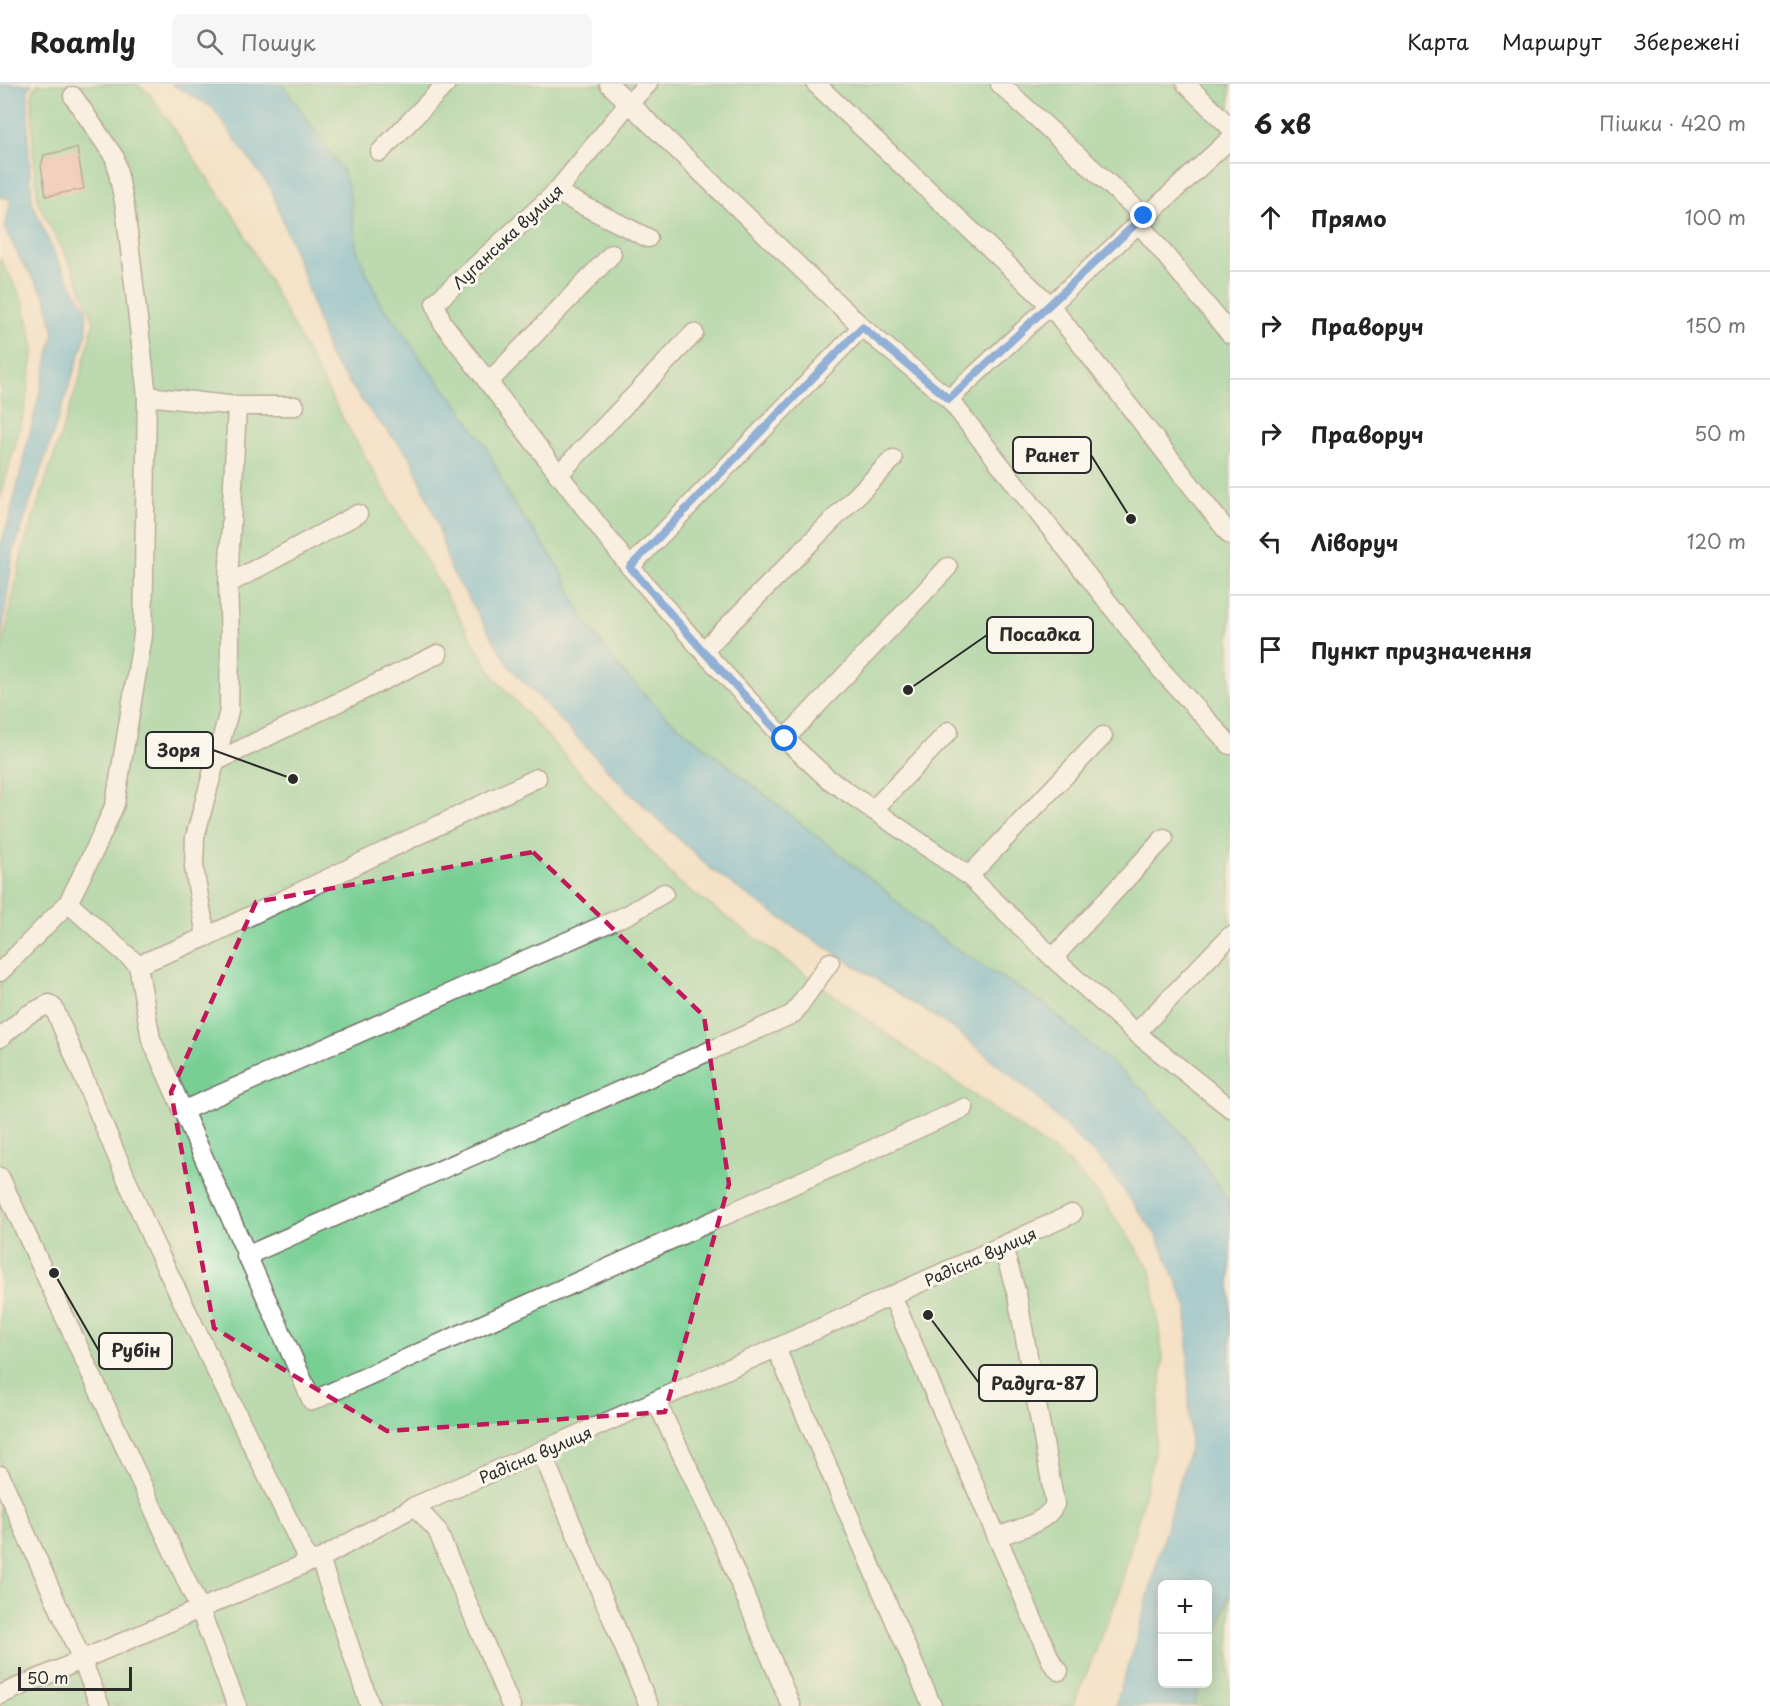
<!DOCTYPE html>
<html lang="uk">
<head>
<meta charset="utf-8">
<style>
	:root { --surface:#fff; --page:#f6f6f6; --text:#222; --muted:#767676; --line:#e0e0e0 }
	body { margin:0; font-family:"Playpen Sans",sans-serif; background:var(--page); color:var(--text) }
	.controls { position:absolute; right:18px; bottom:18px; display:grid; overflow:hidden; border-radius:9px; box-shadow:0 3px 15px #0003 }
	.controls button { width:54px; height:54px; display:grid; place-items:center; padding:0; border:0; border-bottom:2px solid var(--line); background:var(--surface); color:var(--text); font:30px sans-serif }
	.scale { position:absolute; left:18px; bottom:15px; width:114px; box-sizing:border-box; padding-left:6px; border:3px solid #2b2b2b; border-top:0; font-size:16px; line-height:21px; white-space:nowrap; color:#2b2b2b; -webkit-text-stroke:4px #fbf7ec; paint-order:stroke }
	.stop { position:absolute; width:18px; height:18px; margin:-14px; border:4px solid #1a73e8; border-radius:50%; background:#fff }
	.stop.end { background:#1a73e8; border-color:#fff; box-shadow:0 2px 6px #0008 }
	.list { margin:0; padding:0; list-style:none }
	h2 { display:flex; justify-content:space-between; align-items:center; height:78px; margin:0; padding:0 24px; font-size:26px }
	h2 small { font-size:20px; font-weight:400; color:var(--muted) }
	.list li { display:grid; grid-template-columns:39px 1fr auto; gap:18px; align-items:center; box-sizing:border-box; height:108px; padding:0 24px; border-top:2px solid var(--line) }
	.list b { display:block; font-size:22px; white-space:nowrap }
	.list em { font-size:20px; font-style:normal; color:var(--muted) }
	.icon { flex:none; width:33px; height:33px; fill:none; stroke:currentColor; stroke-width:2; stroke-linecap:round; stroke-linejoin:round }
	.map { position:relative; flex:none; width:1230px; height:1622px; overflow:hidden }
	header { display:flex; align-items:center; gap:36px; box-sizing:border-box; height:84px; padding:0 30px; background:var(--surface); border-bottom:2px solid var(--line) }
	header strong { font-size:28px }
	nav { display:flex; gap:33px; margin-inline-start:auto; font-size:21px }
	.search { width:420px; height:54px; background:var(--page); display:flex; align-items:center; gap:15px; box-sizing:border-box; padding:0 21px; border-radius:9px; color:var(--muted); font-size:22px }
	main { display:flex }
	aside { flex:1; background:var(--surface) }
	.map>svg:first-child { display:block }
</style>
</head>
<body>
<header>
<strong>Roamly</strong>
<div class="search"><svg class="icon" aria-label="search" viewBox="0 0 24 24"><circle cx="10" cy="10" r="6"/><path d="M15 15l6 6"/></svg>Пошук</div>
<nav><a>Карта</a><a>Маршрут</a><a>Збережені</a></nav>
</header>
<main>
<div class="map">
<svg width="1230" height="1622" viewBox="0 0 1230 1622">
	<rect width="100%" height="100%" fill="#fbf7ec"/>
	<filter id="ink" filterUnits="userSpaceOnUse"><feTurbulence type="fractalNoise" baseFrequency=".0167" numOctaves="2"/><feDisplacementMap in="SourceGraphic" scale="12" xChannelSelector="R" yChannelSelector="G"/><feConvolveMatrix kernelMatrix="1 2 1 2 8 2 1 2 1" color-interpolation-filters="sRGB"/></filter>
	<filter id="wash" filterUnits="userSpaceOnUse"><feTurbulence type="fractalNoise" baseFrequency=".008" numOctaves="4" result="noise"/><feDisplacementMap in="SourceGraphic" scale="24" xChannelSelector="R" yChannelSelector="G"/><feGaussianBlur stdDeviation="1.35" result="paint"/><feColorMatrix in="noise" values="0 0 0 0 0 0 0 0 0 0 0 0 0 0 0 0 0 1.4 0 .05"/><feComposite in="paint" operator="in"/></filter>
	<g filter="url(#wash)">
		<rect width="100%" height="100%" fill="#f4e1c6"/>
		<g fill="#78cf94" stroke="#527d60" stroke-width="1.5">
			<path d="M37 0H137L149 9 237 137 343 335 494 593 677 797 898 958 1062 1073 1100 1112 1151 1186 1163 1277 1154 1370 1120 1507 1073 1622H0V574L23 465 80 293 94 238 76 191 38 119 33 65 32 10Z"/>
			<path d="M282 0H1230V1121L1192 1062 1146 1009 1095 965 1042 918 985 884 920 840 883 805 662 629 619 584 582 533 560 485 510 414 486 363 421 276 398 241 381 221 357 167 342 86Z"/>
			<path d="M0 174 23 217 34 264 24 329 0 415Z"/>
			<path d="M1230 1508V1622H1193L1201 1600H1208V1579Z"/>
		</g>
		<g fill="#55b2d3" stroke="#406e7f" stroke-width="1.5">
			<path d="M0 0H32L28 6V54L32 119 58 178 86 224 87 249 13 469 0 564V462L9 436 54 250 46 213 21 176 5 145 11 115 0 113Z"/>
			<path d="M172 0H282L342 86 349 105 357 167 381 221 398 241 421 276 458 321 486 363 510 414 560 485 582 533 619 584 662 629 883 805 920 840 985 884 1042 918 1095 965 1146 1009 1192 1062 1230 1120V1508L1208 1579V1500H1162V1600H1201L1193 1622H1115L1136 1557 1168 1437 1190 1363 1187 1222 1157 1152 1108 1084 1030 1007 954 945 782 835 712 786 629 708 510 583 450 484 436 435 410 372 373 331 329 272 304 193 271 105 212 23Z"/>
		</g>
		<g id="blocks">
			<path fill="#ec9594" d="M77 64 84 105 46 112 41 82 44 71Z"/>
		</g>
	</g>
	<g filter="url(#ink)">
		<use href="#blocks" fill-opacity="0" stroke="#716b61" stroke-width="1.5"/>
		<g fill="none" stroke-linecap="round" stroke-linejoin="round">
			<defs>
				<g id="minor">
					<path d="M609 0 862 243 949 315 1162 587 1230 661"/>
					<path d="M648 0 628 20 556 108 435 219 442 238 630 483 703 567 785 655 827 694 969 792 1053 874 1136 949 1230 1024"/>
					<path d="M816 0 1050 221 1230 451"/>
					<path d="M1000 0 1144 132"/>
					<path d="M1186 0 1230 43"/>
					<path d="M380 68 446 0"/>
					<path d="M556 108 648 154"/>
					<path d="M1138 138 1230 250"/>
					<path d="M488 299 612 170"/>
					<path d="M147 312 237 322H295"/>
					<path d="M949 315 1230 55"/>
					<path d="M558 391 694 249"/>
					<path d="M630 483 862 243"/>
					<path d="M228 500 358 430"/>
					<path d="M703 567 893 375"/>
					<path d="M785 655 948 483"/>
					<path d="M217 677 438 570"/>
					<path d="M873 726 949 647"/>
					<path d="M969 792 1103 652"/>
					<path d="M68 819 138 881 151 955 312 1317 964 1024"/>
					<path d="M206 853 194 784 195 753 229 627 230 557 228 500 237 322"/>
					<path d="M1053 874 1164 754"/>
					<path d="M138 881 206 853 537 694"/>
					<path d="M0 888 68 819 97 761 115 720 143 551 147 312 125 123 115 74 73 12"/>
					<path d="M1136 949 1230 852"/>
					<path d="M0 954 27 931 49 920 54 924 152 1155 309 1478"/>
					<path d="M182 1027 629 830 664 809"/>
					<path d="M0 1093 200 1526 237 1622"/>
					<path d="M246 1172 793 930 830 878"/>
					<path d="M892 1212 1052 1579 1059 1587"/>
					<path d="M776 1264 932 1622"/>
					<path d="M656 1317 713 1435 791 1622"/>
					<path d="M541 1367 649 1622"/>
					<path d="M0 1391 82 1576 100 1622"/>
					<path d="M415 1422 437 1446 511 1622"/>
					<path d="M997 1453C1016 1445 1046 1440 1055 1420L1017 1211 1003 1163"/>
					<path d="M320 1475 370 1622"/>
					<path d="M0 1611 309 1478 320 1475 415 1422 776 1264 1072 1130"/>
				</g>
			</defs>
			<use href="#minor" stroke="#716b61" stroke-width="21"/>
			<use href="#minor" stroke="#fff" stroke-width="18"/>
		</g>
	</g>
	<g fill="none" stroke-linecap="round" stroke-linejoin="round" filter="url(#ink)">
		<path stroke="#1a73e8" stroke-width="8" d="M785 655 703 567 630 483 862 243 949 315 1144 132"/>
	</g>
	<path d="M0 0H1230V1622H0ZM533 768 704 932 729 1100 665 1328 387 1347 214 1244 171 1008 256 818Z" fill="#f4e1c6" fill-opacity=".55" fill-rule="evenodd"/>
	<path fill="none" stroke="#c2185b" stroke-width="4.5" stroke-dasharray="12 8" stroke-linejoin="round" d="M533 768 704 932 729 1100 665 1328 387 1347 214 1244 171 1008 256 818Z"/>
	<g text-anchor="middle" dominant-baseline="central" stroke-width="6" stroke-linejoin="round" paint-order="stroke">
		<g font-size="16" fill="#2b2b2b" stroke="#fbf7ec">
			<text transform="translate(507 152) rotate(-43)">Луганська вулиця</text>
			<text transform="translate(980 1172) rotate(-24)">Радісна вулиця</text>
			<text transform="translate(535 1370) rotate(-23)">Радісна вулиця</text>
		</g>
	</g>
	<path fill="none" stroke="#2b2b2b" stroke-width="2" d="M1131 435L1091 371M908 606L987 551M293 695L213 666M54 1189L99 1267M928 1231L979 1299"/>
	<g fill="#2b2b2b" stroke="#fbf7ec" stroke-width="2">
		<circle cx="1131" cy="435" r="6"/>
		<circle cx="908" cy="606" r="6"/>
		<circle cx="293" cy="695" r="6"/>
		<circle cx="54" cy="1189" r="6"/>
		<circle cx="928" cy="1231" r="6"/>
	</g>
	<g fill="#fbf7ec" stroke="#2b2b2b" stroke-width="2">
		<rect x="1013" y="353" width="78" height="36" rx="6"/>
		<rect x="987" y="533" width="106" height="36" rx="6"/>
		<rect x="146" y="648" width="67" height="36" rx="6"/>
		<rect x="99" y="1249" width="73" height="36" rx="6"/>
		<rect x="979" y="1281" width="118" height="36" rx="6"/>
	</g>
	<g font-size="18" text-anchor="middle" font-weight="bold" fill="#2b2b2b">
		<text x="1052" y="378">Ранет</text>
		<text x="1040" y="557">Посадка</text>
		<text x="179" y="673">Зоря</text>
		<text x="136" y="1273">Рубін</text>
		<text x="1038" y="1306">Радуга-87</text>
	</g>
</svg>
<div class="controls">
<button>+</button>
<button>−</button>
</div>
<div class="scale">50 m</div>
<div class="stop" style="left:785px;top:655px"></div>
<div class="stop end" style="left:1144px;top:132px"></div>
</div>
<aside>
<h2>6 хв<small>Пішки · 420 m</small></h2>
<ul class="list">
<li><svg class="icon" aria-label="ahead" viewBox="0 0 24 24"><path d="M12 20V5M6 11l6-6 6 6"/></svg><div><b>Прямо</b></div><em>100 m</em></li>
<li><svg class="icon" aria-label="right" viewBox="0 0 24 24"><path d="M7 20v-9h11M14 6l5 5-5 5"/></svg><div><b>Праворуч</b></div><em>150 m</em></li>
<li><svg class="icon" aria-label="right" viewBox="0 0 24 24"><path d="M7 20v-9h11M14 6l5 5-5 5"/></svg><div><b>Праворуч</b></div><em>50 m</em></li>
<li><svg class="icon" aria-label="left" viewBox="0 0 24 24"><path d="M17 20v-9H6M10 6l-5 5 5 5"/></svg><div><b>Ліворуч</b></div><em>120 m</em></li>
<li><svg class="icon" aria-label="arrive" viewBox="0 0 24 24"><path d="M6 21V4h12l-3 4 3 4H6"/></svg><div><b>Пункт призначення</b></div></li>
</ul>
</aside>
</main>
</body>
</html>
